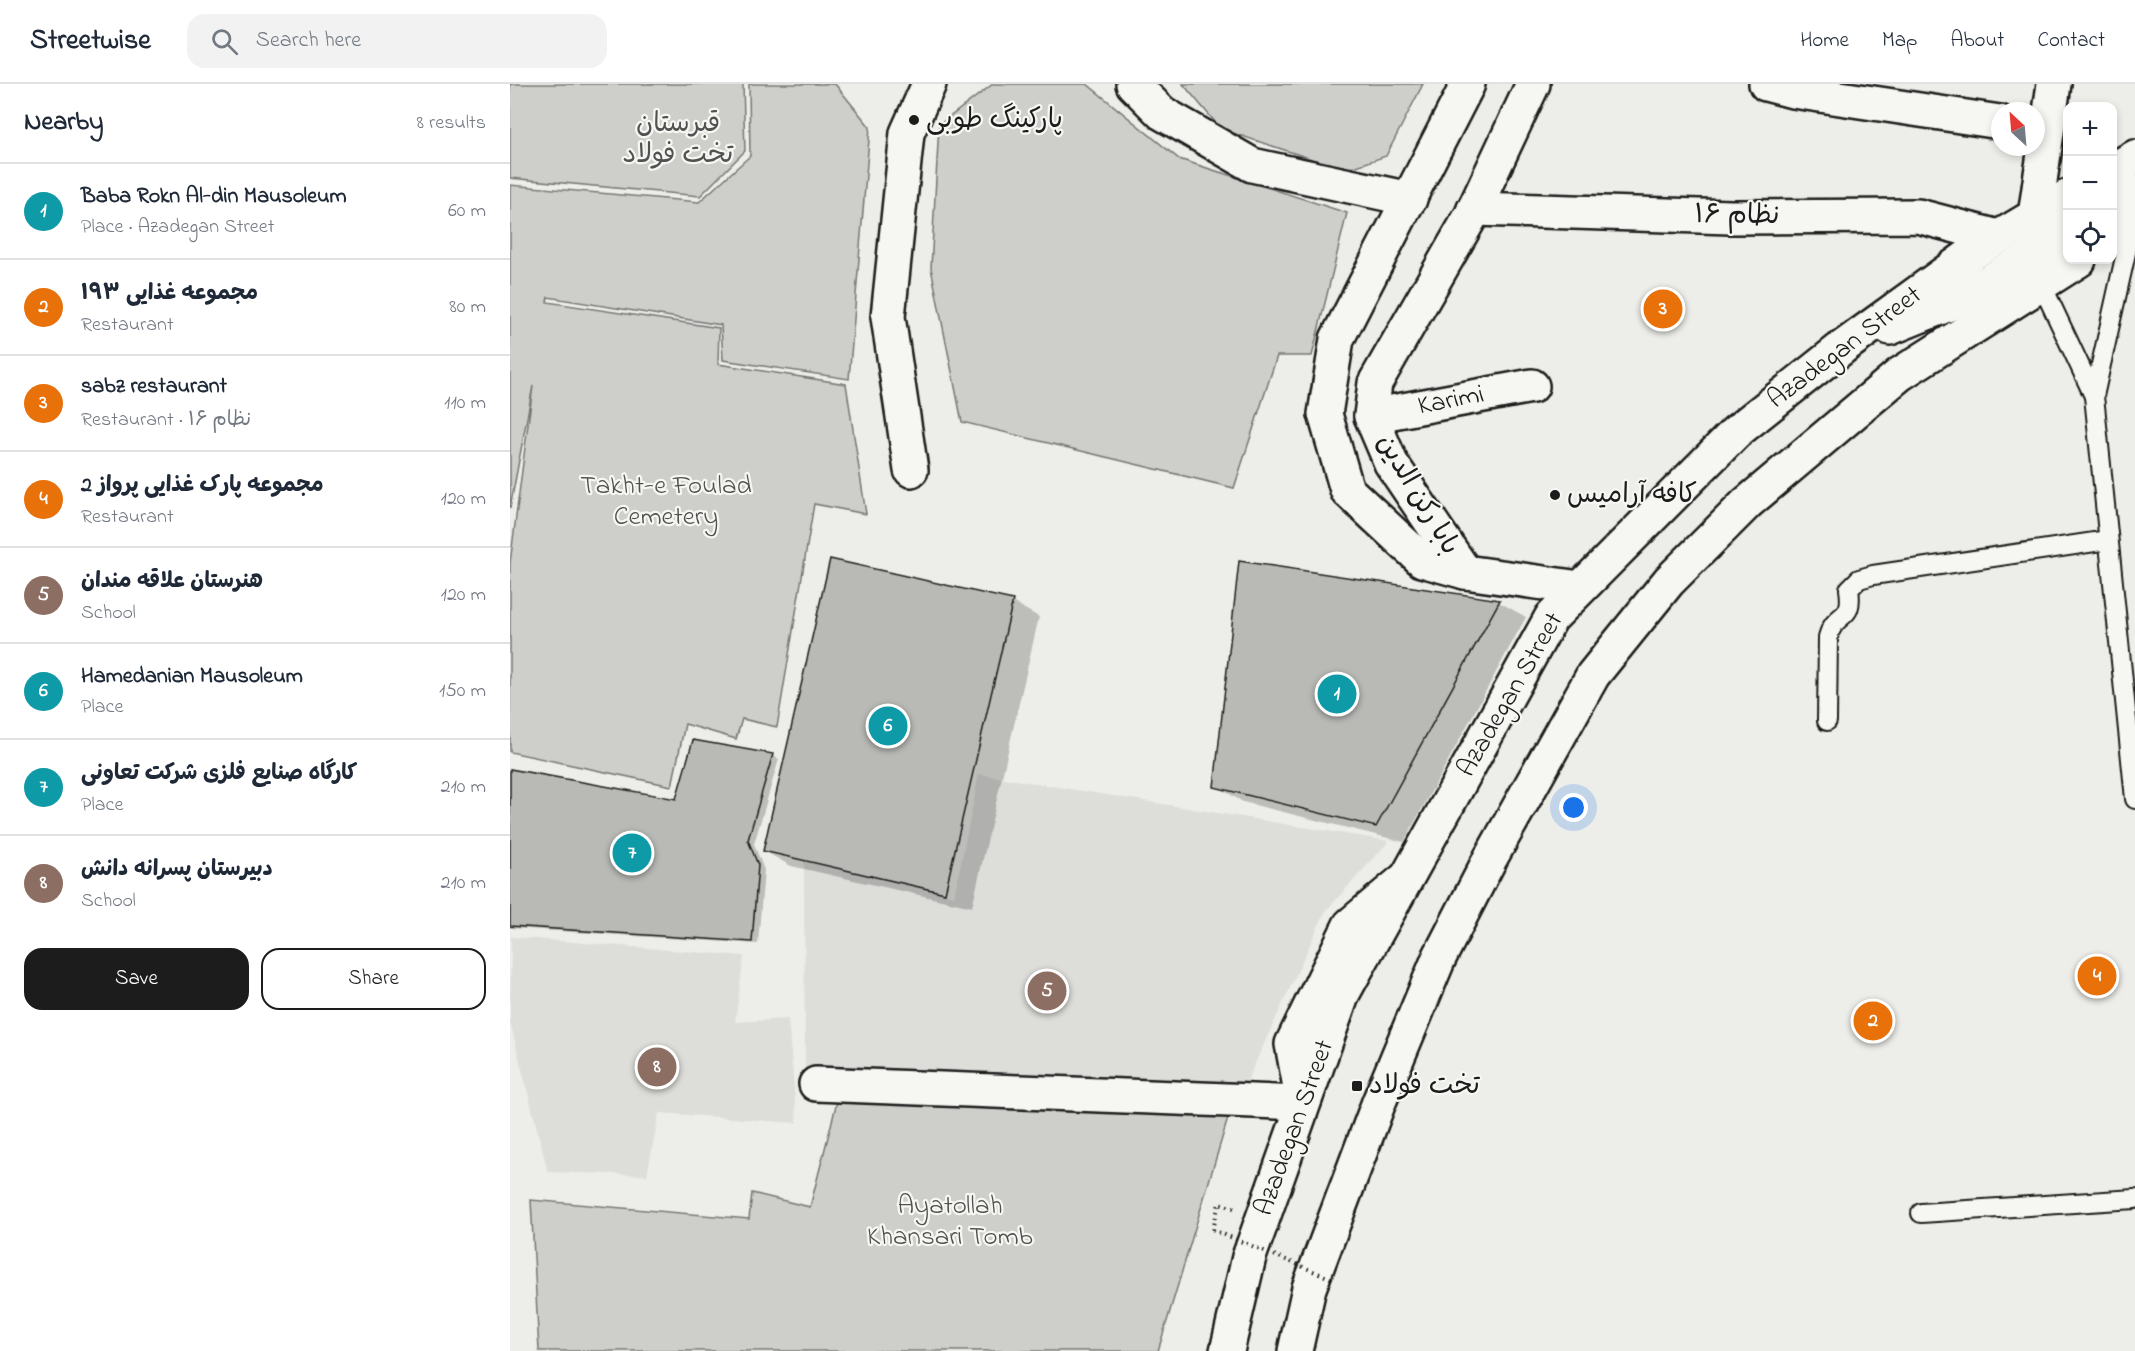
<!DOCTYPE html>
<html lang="en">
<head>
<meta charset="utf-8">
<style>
	:root { --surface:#fff; --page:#f2f2f3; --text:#1f2937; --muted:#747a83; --line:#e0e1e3; --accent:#1c1c1c }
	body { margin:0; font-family:"Indie Flower","Playpen Sans Arabic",sans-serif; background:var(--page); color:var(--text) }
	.controls { position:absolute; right:18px; top:18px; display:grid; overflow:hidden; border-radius:12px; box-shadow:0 3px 9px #0003 }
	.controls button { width:54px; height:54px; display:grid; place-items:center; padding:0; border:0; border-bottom:2px solid var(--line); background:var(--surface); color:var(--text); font:30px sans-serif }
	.compass { position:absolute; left:1481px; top:18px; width:54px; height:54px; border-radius:50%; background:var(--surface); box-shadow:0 3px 9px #0003; rotate:334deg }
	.you { position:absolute; left:1064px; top:724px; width:21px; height:21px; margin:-15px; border:4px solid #fff; border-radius:50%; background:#1a73e8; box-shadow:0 0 0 9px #1a73e833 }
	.badge { display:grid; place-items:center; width:39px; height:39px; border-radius:50%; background:var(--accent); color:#fff; font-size:20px; font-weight:700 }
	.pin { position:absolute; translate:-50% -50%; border:3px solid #fff; box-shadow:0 2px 6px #0006 }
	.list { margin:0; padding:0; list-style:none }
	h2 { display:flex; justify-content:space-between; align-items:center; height:78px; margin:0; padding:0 24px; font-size:26px }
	h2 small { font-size:20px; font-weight:400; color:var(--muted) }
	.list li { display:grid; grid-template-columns:39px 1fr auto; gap:18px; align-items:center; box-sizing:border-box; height:96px; padding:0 24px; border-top:2px solid var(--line) }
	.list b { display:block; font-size:22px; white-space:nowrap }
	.list p { margin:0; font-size:20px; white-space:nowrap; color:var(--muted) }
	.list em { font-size:20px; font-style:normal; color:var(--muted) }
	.actions { display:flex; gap:12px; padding:18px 24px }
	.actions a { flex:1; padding:14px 0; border:2px solid var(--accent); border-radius:18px; text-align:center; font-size:21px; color:var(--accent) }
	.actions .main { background:var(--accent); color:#fff }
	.icon { flex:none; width:33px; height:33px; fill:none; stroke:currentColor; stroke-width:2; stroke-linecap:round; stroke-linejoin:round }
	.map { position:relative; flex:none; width:1625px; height:1267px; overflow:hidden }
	header { display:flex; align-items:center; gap:36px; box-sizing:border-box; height:84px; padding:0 30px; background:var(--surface); border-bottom:2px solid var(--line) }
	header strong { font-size:28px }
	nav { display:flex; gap:33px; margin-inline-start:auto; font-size:21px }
	.search { width:420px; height:54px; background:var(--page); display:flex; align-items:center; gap:15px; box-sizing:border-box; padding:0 21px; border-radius:18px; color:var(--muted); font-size:22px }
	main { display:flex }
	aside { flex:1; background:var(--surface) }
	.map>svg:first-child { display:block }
</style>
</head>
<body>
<header>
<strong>Streetwise</strong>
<div class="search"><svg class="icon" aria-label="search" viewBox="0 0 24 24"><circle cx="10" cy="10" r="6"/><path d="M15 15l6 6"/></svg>Search here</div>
<nav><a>Home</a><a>Map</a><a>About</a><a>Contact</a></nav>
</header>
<main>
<aside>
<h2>Nearby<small>8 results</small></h2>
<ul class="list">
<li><span class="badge" style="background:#0f9aa8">1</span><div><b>Baba Rokn Al-din Mausoleum</b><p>Place · Azadegan Street</p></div><em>60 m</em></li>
<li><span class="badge" style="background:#e8710a">2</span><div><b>مجموعه غذایی ۱۹۳</b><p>Restaurant</p></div><em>80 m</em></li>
<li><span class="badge" style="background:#e8710a">3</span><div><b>sabz restaurant</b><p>Restaurant · نظام ۱۶</p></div><em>110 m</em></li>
<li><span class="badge" style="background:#e8710a">4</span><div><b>مجموعه پارک غذایی پرواز 2</b><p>Restaurant</p></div><em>120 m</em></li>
<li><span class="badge" style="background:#8d6e63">5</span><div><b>هنرستان علاقه مندان</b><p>School</p></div><em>120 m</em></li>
<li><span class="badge" style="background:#0f9aa8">6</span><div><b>Hamedanian Mausoleum</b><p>Place</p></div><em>150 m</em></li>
<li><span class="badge" style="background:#0f9aa8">7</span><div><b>کارگاه صنایع فلزی شرکت تعاونی</b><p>Place</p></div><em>210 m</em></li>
<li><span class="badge" style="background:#8d6e63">8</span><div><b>دبیرستان پسرانه دانش</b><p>School</p></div><em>210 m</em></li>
</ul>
<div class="actions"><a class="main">Save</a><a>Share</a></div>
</aside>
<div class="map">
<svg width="1625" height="1267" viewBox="0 0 1625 1267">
	<rect width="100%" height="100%" fill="#edede9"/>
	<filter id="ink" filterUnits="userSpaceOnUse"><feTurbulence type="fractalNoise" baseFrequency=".0167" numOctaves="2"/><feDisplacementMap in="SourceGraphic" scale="12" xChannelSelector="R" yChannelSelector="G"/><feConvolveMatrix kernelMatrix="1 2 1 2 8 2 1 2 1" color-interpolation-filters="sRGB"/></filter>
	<g filter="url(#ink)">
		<g fill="#ddddda">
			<path d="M469 690 879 757 815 828 736 999 295 987 294 777 444 812Z"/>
			<path d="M1 853 234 872 225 938 278 935 287 1039 149 1029 137 1091 38 1088 0 938Z"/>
		</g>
		<g fill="#cececb" stroke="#757574" stroke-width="1.5">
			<path d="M0 0H233L235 67 190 112 0 94Z"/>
			<path d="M239 0H325L360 43 339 295 213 276 211 241 38 213 37 218 209 244 208 280 336 300 356 430 304 420 267 643 232 635 226 655 175 640 162 702 0 668V479L23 302 0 424V101L189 118 240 72Z"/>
			<path d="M483 0H577L669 75 837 129 802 272H767L724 404 452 338 421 184 429 41Z"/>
			<path d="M673 0H913L876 72 835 86 711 45Z"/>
			<path d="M331 1002 722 1021 648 1267H29L21 1116 239 1135 242 1109 300 1123Z"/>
		</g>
		<g fill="#0003">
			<path d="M502 518 529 533 462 823 281 782 254 767Z"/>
			<path d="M989 518 1016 533 894 758 733 718 706 702Z"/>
			<path d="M184 658 263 672 269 675 244 760 254 786 248 860 0 844V686L167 717Z"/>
		</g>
		<g fill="#b9b9b6" stroke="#1c1c1c" stroke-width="1.5">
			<path d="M320 475 503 516 435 809 253 767Z"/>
			<path d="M729 477 990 516 866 743 704 703Z"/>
			<path d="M183 656 263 670 238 756 248 781 242 858 0 842V685L166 715Z"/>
		</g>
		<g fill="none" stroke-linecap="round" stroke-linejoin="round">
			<defs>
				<g id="service">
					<path d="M1622 142 1584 312 1625 715"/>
					<path d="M1531 199 1584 312"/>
					<path d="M1317 637 1318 553C1326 525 1344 539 1339 505L1349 495 1363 491 1598 456"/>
					<path d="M1411 1129 1625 1115"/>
				</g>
				<g id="minor">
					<path d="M623 0 652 29 742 81 900 115"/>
					<path d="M1256 0 1283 7 1490 38"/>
					<path d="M964 125 1221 133 1408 132 1488 153"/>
					<path d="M1525 132 1544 0"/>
					<path d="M861 332 1022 302"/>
					<path d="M401 386 378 233 397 49 419 0"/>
					<path d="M955 488 881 379 861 332 865 299 961 132 1023 0"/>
					<path d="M306 1000 793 1019 782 960 840 841 895 795"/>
				</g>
				<path id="tertiary" d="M958 0 827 255 815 330 837 406 912 476 955 488 1070 504"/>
				<g id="primary">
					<path d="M1602 86 1625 73"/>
					<path d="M1602 121 1625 107"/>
					<path d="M1602 155 1625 141"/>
					<path d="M1380 244 1447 217 1558 149"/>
					<path d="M717 1267 739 1173 833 909 1041 534 1226 348 1333 263 1464 168 1558 112"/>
					<path d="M785 1267 799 1204 869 1018 929 874 980 775 1083 591 1159 497 1237 419 1390 290 1569 176"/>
				</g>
			</defs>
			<use href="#service" stroke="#1c1c1c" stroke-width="22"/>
			<use href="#minor" stroke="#1c1c1c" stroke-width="38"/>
			<use href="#tertiary" stroke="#1c1c1c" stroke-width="38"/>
			<use href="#primary" stroke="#1c1c1c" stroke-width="38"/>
			<path stroke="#1c1c1c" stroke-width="4" stroke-dasharray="1.5 4.5" stroke-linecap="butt" d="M703 1146 709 1119 724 1124"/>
			<use href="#service" stroke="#f6f6f2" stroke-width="18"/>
			<use href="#minor" stroke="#f6f6f2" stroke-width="33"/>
			<use href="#tertiary" stroke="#f6f6f2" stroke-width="33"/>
			<use href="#primary" stroke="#f6f6f2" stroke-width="33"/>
			<path stroke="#1c1c1c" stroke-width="4" stroke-dasharray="1.5 4.5" stroke-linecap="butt" d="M703 1146 825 1196"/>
		</g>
	</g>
	<g fill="#1c1c1c" stroke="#f6f6f2" stroke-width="2">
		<circle cx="404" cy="36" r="6"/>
		<circle cx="1045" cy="411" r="6"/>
		<rect x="841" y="996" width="12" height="12" rx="3"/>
	</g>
	<g text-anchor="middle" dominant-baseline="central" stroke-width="4.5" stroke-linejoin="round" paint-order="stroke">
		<g font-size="27" fill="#1c1c1c" stroke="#f6f6f2" text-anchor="start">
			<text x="416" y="36">پارکینگ طوبی</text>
			<text x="1057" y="411">کافه آرامیس</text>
			<text x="859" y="1002">تخت فولاد</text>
		</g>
		<g font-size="27" fill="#515151" stroke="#f6f6f2">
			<text x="168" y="40">قبرستان<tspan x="168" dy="31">تخت فولاد</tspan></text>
			<text x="156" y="402">Takht-e Foulad<tspan x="156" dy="31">Cemetery</tspan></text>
			<text x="440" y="1122">Ayatollah<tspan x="440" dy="31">Khansari Tomb</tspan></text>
		</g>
		<g font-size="27" fill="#1c1c1c" stroke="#f6f6f2">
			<text transform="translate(1227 132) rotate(1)">نظام ۱۶</text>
			<text transform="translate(1335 264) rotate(-37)">Azadegan Street</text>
			<text transform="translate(941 317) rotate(-11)">Karimi</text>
			<text transform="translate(907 411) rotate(59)">بابا رکن الدین</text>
			<text transform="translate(1001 611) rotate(-60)">Azadegan Street</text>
			<text transform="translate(785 1044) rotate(-70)">Azadegan Street</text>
		</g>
	</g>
</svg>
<div class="controls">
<button>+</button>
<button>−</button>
<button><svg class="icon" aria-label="locate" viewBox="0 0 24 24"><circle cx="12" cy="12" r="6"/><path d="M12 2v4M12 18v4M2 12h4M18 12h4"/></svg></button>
</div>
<svg class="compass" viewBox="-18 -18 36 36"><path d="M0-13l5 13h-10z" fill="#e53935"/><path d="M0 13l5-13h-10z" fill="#747a83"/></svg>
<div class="you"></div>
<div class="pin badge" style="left:827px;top:610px;background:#0f9aa8">1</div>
<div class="pin badge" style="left:1363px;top:937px;background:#e8710a">2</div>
<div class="pin badge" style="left:1153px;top:225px;background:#e8710a">3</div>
<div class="pin badge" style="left:1587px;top:892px;background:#e8710a">4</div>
<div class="pin badge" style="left:537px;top:907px;background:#8d6e63">5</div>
<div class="pin badge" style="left:378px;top:642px;background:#0f9aa8">6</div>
<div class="pin badge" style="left:122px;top:769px;background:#0f9aa8">7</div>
<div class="pin badge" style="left:147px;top:983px;background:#8d6e63">8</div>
</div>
</main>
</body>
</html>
